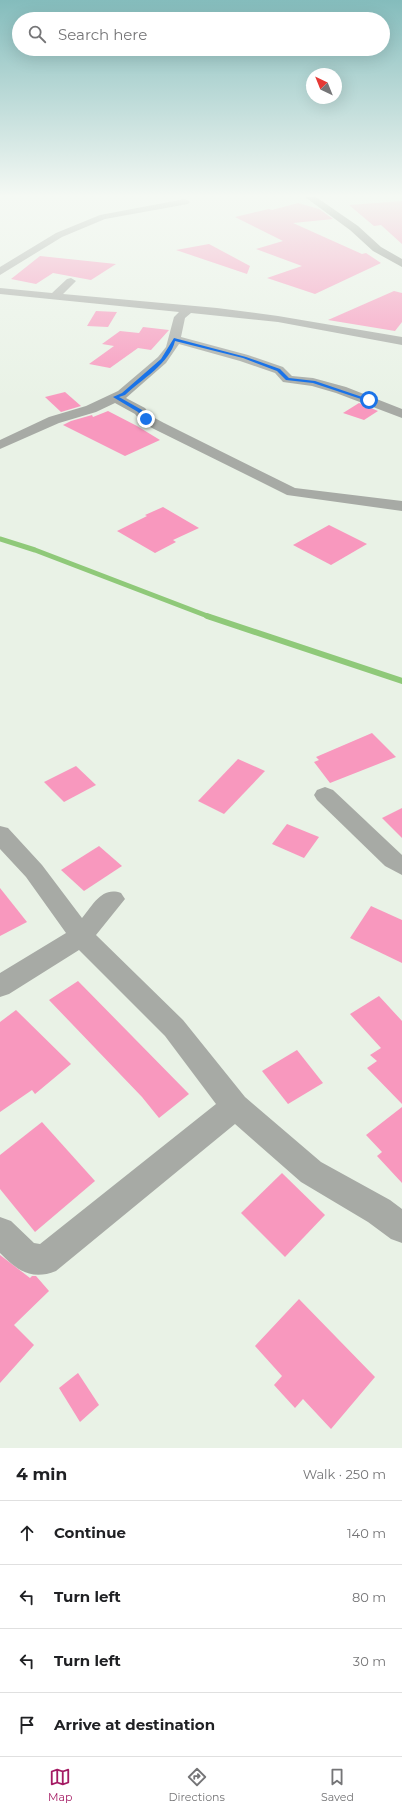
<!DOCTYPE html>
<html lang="en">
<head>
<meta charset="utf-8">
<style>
	:root { --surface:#fff; --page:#f2f2f2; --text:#202124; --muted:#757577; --line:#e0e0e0; --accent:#a41a63 }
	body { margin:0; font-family:Montserrat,sans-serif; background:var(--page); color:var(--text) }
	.compass { position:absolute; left:306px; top:68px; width:36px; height:36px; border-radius:50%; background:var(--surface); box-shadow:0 4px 16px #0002; rotate:317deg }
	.stop { position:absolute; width:12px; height:12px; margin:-9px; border:3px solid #1a73e8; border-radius:50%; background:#fff }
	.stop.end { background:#1a73e8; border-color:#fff; box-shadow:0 1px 4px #0008 }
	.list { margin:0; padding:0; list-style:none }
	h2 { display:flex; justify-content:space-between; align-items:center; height:52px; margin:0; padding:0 16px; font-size:17px }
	h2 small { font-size:13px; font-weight:400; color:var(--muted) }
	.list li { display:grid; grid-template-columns:26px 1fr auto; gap:12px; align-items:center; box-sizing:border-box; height:64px; padding:0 16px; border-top:1px solid var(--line) }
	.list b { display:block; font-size:15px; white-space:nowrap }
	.list em { font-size:13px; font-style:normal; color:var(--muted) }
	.icon { flex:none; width:22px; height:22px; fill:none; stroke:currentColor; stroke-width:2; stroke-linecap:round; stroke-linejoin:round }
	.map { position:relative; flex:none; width:402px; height:1448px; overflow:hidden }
	.search { position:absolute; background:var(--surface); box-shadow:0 4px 16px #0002; left:12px; right:12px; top:12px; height:44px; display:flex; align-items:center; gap:10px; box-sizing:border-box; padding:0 14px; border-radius:22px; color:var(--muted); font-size:15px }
	.sheet { height:308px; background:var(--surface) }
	nav { display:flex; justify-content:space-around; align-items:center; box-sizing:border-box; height:56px; border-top:1px solid var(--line); background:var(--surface); font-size:11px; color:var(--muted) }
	nav a { display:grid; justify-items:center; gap:2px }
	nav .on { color:var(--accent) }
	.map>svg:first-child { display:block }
</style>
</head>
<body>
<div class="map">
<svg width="402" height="1448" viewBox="0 0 402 1448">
	<rect width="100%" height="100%" fill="#e9f2e6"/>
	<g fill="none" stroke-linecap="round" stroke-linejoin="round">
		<path stroke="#8fc979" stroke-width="5" d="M0 539 35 550 210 617"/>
		<path stroke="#8fc979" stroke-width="6" d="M207 616 402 681"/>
	</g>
	<g fill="#f898be">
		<path d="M402 201V244L381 225 374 226 349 205Z"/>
		<path d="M298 203 319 209 333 219 293 223 362 254 366 253 381 263 315 294 267 278 302 266 256 249 283 241 235 217 269 209 272 210Z"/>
		<path d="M209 244 250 266 247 274 176 250Z"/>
		<path d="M40 256 116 264 91 280 53 273 36 284 11 279Z"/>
		<path d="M394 291 402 293V322L395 331 328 320Z"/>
		<path d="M96 311 117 312 108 327 87 326Z"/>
		<path d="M143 327 169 330 151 350 138 348 110 368 89 364 114 346 102 344 120 331 139 333Z"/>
		<path d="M65 392 81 406 61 412 45 397Z"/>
		<path d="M359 403 378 411 364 420 343 413Z"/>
		<path d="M108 411 137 426 160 440 125 456 63 425 71 421 92 415 93 417Z"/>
		<path d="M163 507 199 528 173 540 176 542 155 553 117 531 147 516 145 515Z"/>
		<path d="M329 525 367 544 331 565 293 545Z"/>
		<path d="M372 733 396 757 330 783 314 762 319 760 316 757Z"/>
		<path d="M238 759 265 771 224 814 198 801Z"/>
		<path d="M76 766 96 785 64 802 44 782Z"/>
		<path d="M402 808V838L382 818Z"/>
		<path d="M287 824 319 837 304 858 272 844Z"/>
		<path d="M99 846 122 866 84 891 61 870Z"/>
		<path d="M0 888 27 922 0 936Z"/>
		<path d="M371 906 402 920V963L350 938Z"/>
		<path d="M78 981 189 1094 159 1118 142 1097 49 1000Z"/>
		<path d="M379 996 402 1021V1104L367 1068 377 1061 370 1055 381 1048 350 1014Z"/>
		<path d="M16 1010 71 1064 35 1094 32 1090 0 1112V1022Z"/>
		<path d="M297 1050 323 1083 288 1104 262 1071Z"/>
		<path d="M402 1107V1183L377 1156 382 1152 366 1135Z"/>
		<path d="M42 1122 95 1181 35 1232 0 1189V1155Z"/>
		<path d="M282 1173 325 1215 285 1257 241 1213Z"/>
		<path d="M0 1255 30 1278 32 1276H36L49 1291 14 1325 34 1345 0 1383Z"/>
		<path d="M299 1299 375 1377 331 1429 303 1399 295 1408 274 1385 282 1376 255 1346Z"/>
		<path d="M78 1373 99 1405 80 1422 59 1388Z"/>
	</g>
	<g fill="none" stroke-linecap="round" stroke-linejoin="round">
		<g fill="#a7aaa5" fill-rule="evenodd">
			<path d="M185 199 190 202 188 204 105 219 62 237 0 275V267L56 233 100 215Z"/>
			<path d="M71 278 76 281 63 294 217 308 278 316 402 337V345L278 322 191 313 185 318 181 337 248 355 283 367 292 376 313 378 346 387 402 409V418L336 393 312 386 283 382 275 373 240 361 179 344 166 363 126 398 145 408 151 416 164 423 295 488 402 501V511L287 495 154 429 141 422 135 414 115 403 96 412 59 423 0 449V440L49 417 86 406 118 391 158 357 166 347 174 317 179 312 0 294V288L52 293 67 279Z"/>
			<path d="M325 787 333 790 402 855V875L385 866 317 800 314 795 317 790Z"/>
			<path d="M0 826 8 828 42 865 82 918C93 905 102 886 121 893L125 899 96 935 183 1020 245 1097 321 1162 390 1200 402 1209V1243L391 1239 368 1222 301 1182 235 1124 56 1271C31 1281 17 1270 0 1253V1217L11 1221 34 1243 40 1244 216 1104 165 1036 79 950 9 994 0 997V973L66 933 26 877 0 849Z"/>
		</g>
		<path fill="#848982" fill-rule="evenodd" d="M305 197H316L358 226 381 247 402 259V267L373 251 350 230Z"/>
	</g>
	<linearGradient id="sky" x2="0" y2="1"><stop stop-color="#84bcbc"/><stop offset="0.49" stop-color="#f5f9f4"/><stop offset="1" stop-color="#f5f9f4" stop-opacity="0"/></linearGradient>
	<rect width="402" height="400" fill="url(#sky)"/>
	<path fill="#1a73e8" d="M174 338 246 357 280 369 289 378 315 381 371 400 367 401 313 383 286 380 277 371 243 358 175 341C170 363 141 380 125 395L119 397 142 410 149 419 145 420 138 412 113 397 122 393 161 359Z"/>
</svg>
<svg class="compass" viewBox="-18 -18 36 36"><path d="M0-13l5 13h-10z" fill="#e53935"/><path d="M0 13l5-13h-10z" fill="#757577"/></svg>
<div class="stop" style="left:369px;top:400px"></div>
<div class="stop end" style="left:146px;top:419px"></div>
<div class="search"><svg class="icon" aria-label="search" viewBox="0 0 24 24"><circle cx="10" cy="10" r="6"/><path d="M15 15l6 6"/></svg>Search here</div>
</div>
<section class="sheet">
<h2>4 min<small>Walk · 250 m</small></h2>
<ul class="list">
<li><svg class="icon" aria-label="ahead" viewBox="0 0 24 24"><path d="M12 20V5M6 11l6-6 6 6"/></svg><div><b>Continue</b></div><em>140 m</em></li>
<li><svg class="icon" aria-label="left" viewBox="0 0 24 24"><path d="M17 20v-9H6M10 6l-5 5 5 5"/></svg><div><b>Turn left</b></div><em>80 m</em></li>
<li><svg class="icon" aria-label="left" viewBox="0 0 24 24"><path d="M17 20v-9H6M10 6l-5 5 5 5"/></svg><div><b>Turn left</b></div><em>30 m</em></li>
<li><svg class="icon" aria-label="arrive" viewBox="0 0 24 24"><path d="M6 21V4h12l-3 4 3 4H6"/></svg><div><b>Arrive at destination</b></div></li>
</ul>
</section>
<nav>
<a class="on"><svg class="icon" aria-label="map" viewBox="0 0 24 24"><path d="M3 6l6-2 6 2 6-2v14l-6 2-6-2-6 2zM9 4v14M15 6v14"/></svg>Map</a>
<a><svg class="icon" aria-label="directions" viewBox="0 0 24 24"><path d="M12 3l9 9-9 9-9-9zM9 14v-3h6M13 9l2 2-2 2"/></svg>Directions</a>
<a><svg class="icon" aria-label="saved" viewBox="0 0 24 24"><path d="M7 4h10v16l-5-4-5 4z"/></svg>Saved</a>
</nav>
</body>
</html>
